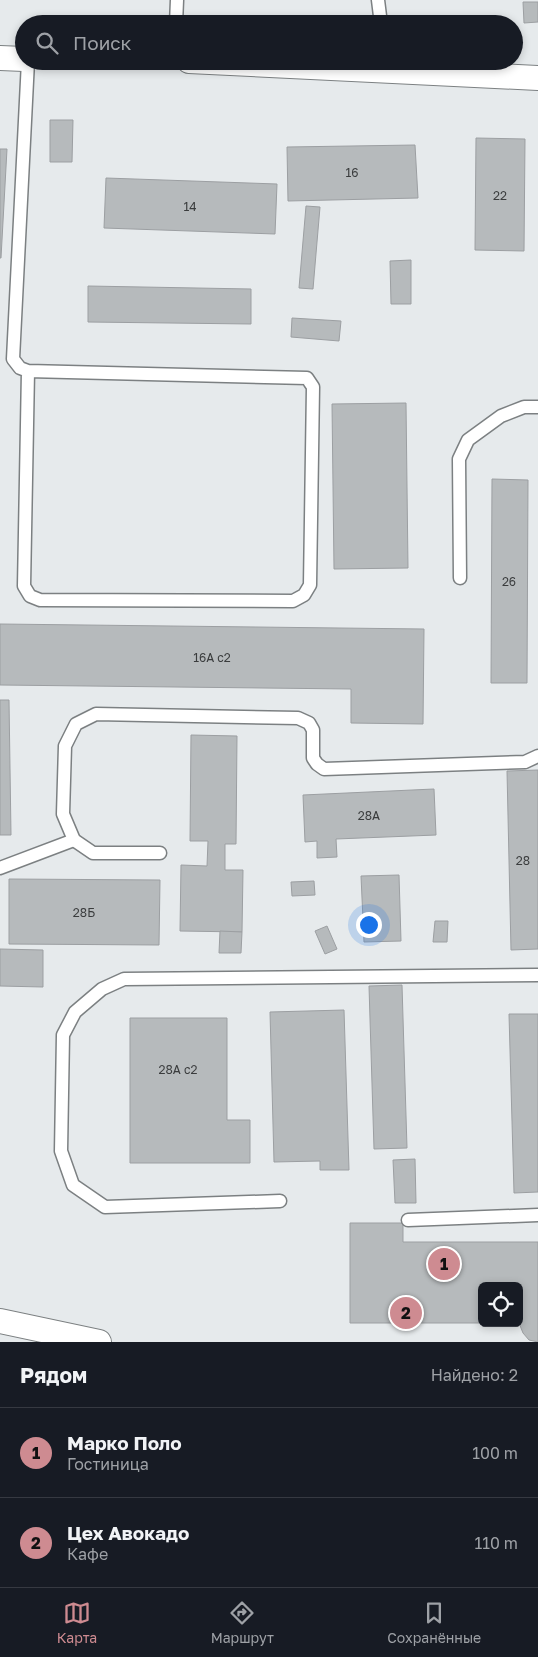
<!DOCTYPE html>
<html lang="ru">
<head>
<meta charset="utf-8">
<style>
	:root { --surface:#171b24; --page:#20242c; --text:#f1f3f6; --muted:#9ea1a6; --line:#363941; --accent:#ce8b91 }
	body { margin:0; font-family:"Golos Text",sans-serif; background:var(--page); color:var(--text) }
	.controls { position:absolute; right:15px; bottom:15px; display:grid; overflow:hidden; border-radius:8px; box-shadow:0 2px 8px #0003 }
	.controls button { width:45px; height:45px; display:grid; place-items:center; padding:0; border:0; border-bottom:1px solid var(--line); background:var(--surface); color:var(--text); font:25px sans-serif }
	.you { position:absolute; left:368px; top:924px; width:18px; height:18px; margin:-12px; border:4px solid #fff; border-radius:50%; background:#1a73e8; box-shadow:0 0 0 8px #1a73e833 }
	.badge { display:grid; place-items:center; width:32px; height:32px; border-radius:50%; background:var(--accent); color:#111; font-size:16px; font-weight:700 }
	.pin { position:absolute; translate:-50% -50%; border:2px solid #fff; box-shadow:0 1px 5px #0006 }
	.list { margin:0; padding:0; list-style:none }
	h2 { display:flex; justify-content:space-between; align-items:center; height:65px; margin:0; padding:0 20px; font-size:21px }
	h2 small { font-size:16px; font-weight:400; color:var(--muted) }
	.list li { display:grid; grid-template-columns:32px 1fr auto; gap:15px; align-items:center; box-sizing:border-box; height:90px; padding:0 20px; border-top:1px solid var(--line) }
	.list b { display:block; font-size:19px; white-space:nowrap }
	.list p { margin:0; font-size:16px; white-space:nowrap; color:var(--muted) }
	.list em { font-size:16px; font-style:normal; color:var(--muted) }
	.icon { flex:none; width:28px; height:28px; fill:none; stroke:currentColor; stroke-width:2; stroke-linecap:round; stroke-linejoin:round }
	.map { position:relative; flex:none; width:538px; height:1342px; overflow:hidden }
	.search { position:absolute; background:var(--surface); box-shadow:0 2px 8px #0003; left:15px; right:15px; top:15px; height:55px; display:flex; align-items:center; gap:12px; box-sizing:border-box; padding:0 18px; border-radius:28px; color:var(--muted); font-size:19px }
	.sheet { height:245px; background:var(--surface) }
	nav { display:flex; justify-content:space-around; align-items:center; box-sizing:border-box; height:70px; border-top:1px solid var(--line); background:var(--surface); font-size:14px; color:var(--muted) }
	nav a { display:grid; justify-items:center; gap:2px }
	nav .on { color:var(--accent) }
	.map>svg:first-child { display:block }
</style>
</head>
<body>
<div class="map">
<svg width="538" height="1342" viewBox="0 0 538 1342">
	<rect width="100%" height="100%" fill="#e6eaec"/>
	<g fill="#b6babc" stroke="#9c9fa2" fill-rule="evenodd">
		<path d="M523 2H538V22L524 23Z"/>
		<path d="M50 120H73L72 162H50Z"/>
		<path d="M476 138 525 139 524 251 475 250Z"/>
		<path d="M415 145 418 198 288 201 287 147Z"/>
		<path d="M0 149H7L1 258H0Z"/>
		<path d="M106 178 277 184 275 234 104 228Z"/>
		<path d="M306 206 320 207 313 289 299 288Z"/>
		<path d="M411 260V304H391L390 261Z"/>
		<path d="M88 286 251 289V324L88 322Z"/>
		<path d="M292 318 341 321 339 341 291 337Z"/>
		<path d="M406 403 408 568 334 569 332 404Z"/>
		<path d="M492 479 528 480 527 683H491Z"/>
		<path d="M0 624 424 629 423 724 351 723V689L0 685Z"/>
		<path d="M0 700H9L11 835H0Z"/>
		<path d="M191 735 237 736 236 844H225V870H243L242 932 180 931 181 865 207 866 208 841H190Z"/>
		<path d="M538 770V949L511 950 507 771Z"/>
		<path d="M434 789 436 835 336 839 337 857 317 858V841L305 842 303 795Z"/>
		<path d="M399 875 401 941 364 942 361 876Z"/>
		<path d="M9 879 160 880 159 945 9 944Z"/>
		<path d="M314 881 315 895 292 896 291 882Z"/>
		<path d="M435 921H448L447 942H433Z"/>
		<path d="M327 926 337 949 325 954 315 931Z"/>
		<path d="M220 931 242 932 241 953H219Z"/>
		<path d="M0 949 43 950V987L0 986Z"/>
		<path d="M402 985 407 1148 374 1149 369 986Z"/>
		<path d="M344 1010 349 1170H320V1161L274 1162 270 1012Z"/>
		<path d="M509 1014H538V1192L514 1193Z"/>
		<path d="M130 1018H227V1120H250V1163H130Z"/>
		<path d="M415 1159 416 1203H395L393 1160Z"/>
		<path d="M350 1223H403V1242H538V1342L529 1340 523 1333 519 1323H350ZM482 1286H519V1323H482Z"/>
	</g>
	<g fill="none" stroke-linecap="round" stroke-linejoin="round">
		<defs>
			<g id="lane">
				<path d="M378 0 381 24"/>
				<path d="M176 24 177 0"/>
				<path d="M28 61 13 359 20 368 28 371 307 378 313 387 310 585 304 595 293 601 40 600 30 596 24 586 28 371"/>
				<path d="M460 578 459 459 468 440 501 416 524 407H538"/>
				<path d="M160 853H93L74 840 63 814 65 746 76 724 96 714 298 718 309 723 313 730V758L317 764 324 769 525 762 538 756"/>
				<path d="M0 868 74 840"/>
				<path d="M280 1201 105 1207 73 1185 61 1151 63 1035 75 1012 102 989 124 979 538 975"/>
				<path d="M408 1220 538 1215"/>
			</g>
			<g id="street">
				<path d="M0 58 24 59"/>
				<path d="M189 61 538 78"/>
				<path d="M0 1321 99 1342"/>
			</g>
		</defs>
		<use href="#lane" stroke="#7c8082" stroke-width="15"/>
		<use href="#street" stroke="#7c8082" stroke-width="26"/>
		<use href="#lane" stroke="#fff" stroke-width="12"/>
		<use href="#street" stroke="#fff" stroke-width="24"/>
	</g>
	<g text-anchor="middle" dominant-baseline="central" stroke-width="4.5" stroke-linejoin="round" paint-order="stroke">
		<g font-size="12" fill="#3a3c3d">
			<text x="352" y="172">16</text>
			<text x="500" y="195">22</text>
			<text x="190" y="206">14</text>
			<text x="509" y="581">26</text>
			<text x="212" y="657">16А с2</text>
			<text x="369" y="815">28А</text>
			<text x="523" y="860">28</text>
			<text x="84" y="912">28Б</text>
			<text x="178" y="1069">28А с2</text>
		</g>
	</g>
</svg>
<div class="controls">
<button><svg class="icon" aria-label="locate" viewBox="0 0 24 24"><circle cx="12" cy="12" r="6"/><path d="M12 2v4M12 18v4M2 12h4M18 12h4"/></svg></button>
</div>
<div class="you"></div>
<div class="pin badge" style="left:444px;top:1264px">1</div>
<div class="pin badge" style="left:406px;top:1313px">2</div>
<div class="search"><svg class="icon" aria-label="search" viewBox="0 0 24 24"><circle cx="10" cy="10" r="6"/><path d="M15 15l6 6"/></svg>Поиск</div>
</div>
<section class="sheet">
<h2>Рядом<small>Найдено: 2</small></h2>
<ul class="list">
<li><span class="badge">1</span><div><b>Марко Поло</b><p>Гостиница</p></div><em>100 m</em></li>
<li><span class="badge">2</span><div><b>Цех Авокадо</b><p>Кафе</p></div><em>110 m</em></li>
</ul>
</section>
<nav>
<a class="on"><svg class="icon" aria-label="map" viewBox="0 0 24 24"><path d="M3 6l6-2 6 2 6-2v14l-6 2-6-2-6 2zM9 4v14M15 6v14"/></svg>Карта</a>
<a><svg class="icon" aria-label="directions" viewBox="0 0 24 24"><path d="M12 3l9 9-9 9-9-9zM9 14v-3h6M13 9l2 2-2 2"/></svg>Маршрут</a>
<a><svg class="icon" aria-label="saved" viewBox="0 0 24 24"><path d="M7 4h10v16l-5-4-5 4z"/></svg>Сохранённые</a>
</nav>
</body>
</html>
